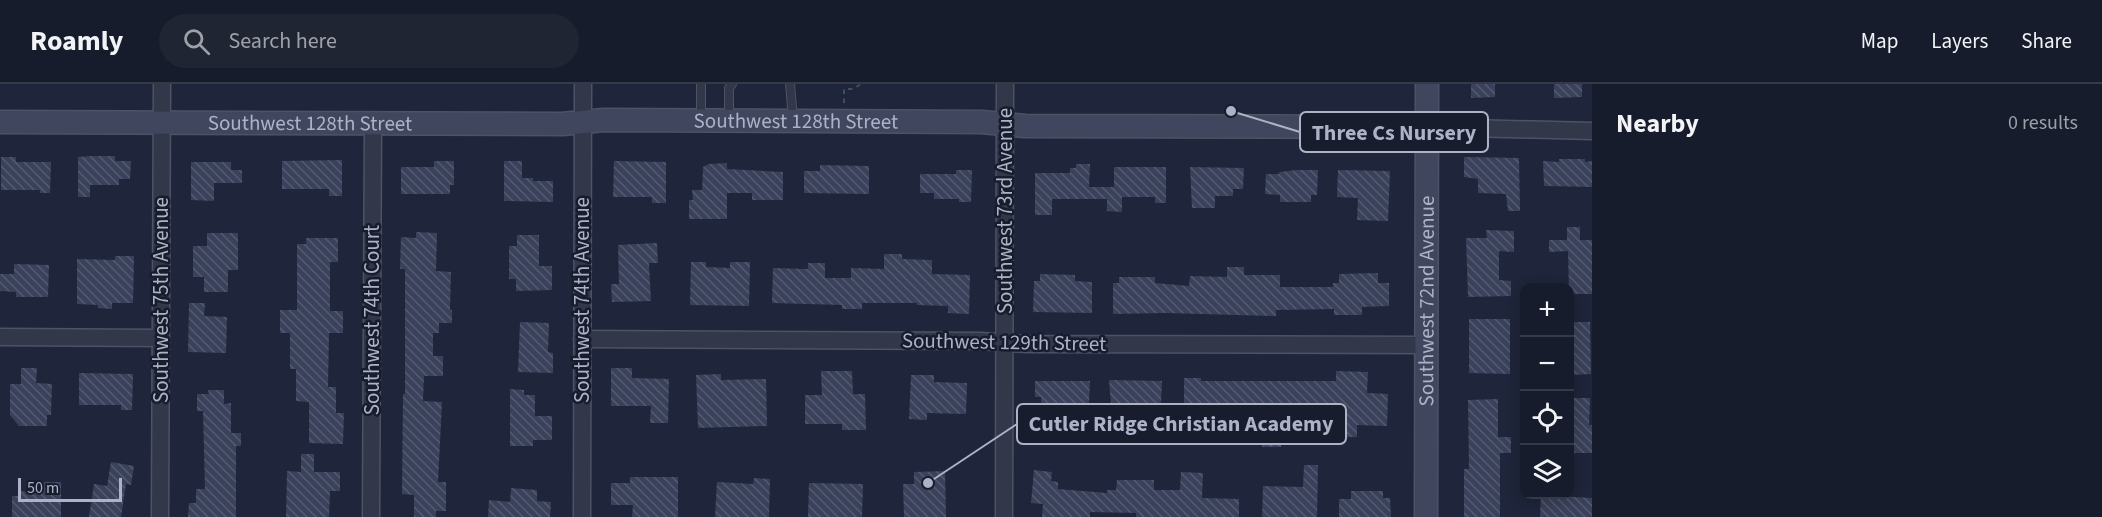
<!DOCTYPE html>
<html lang="en">
<head>
<meta charset="utf-8">
<style>
	:root { --surface:#171c2c; --page:#202534; --text:#f1f3f6; --muted:#9ea1a9; --line:#363a48 }
	body { margin:0; font-family:"Source Sans 3",sans-serif; background:var(--page); color:var(--text) }
	.controls { position:absolute; right:18px; bottom:18px; display:grid; overflow:hidden; border-radius:12px; box-shadow:0 3px 15px #0003 }
	.controls button { width:54px; height:54px; display:grid; place-items:center; padding:0; border:0; border-bottom:2px solid var(--line); background:var(--surface); color:var(--text); font:30px sans-serif }
	.scale { position:absolute; left:18px; bottom:15px; width:104px; box-sizing:border-box; padding-left:6px; border:3px solid #adb2c7; border-top:0; font-size:16px; line-height:21px; white-space:nowrap; color:#adb2c7; -webkit-text-stroke:4px #181d2e; paint-order:stroke }
	.list { margin:0; padding:0; list-style:none }
	h2 { display:flex; justify-content:space-between; align-items:center; height:78px; margin:0; padding:0 24px; font-size:26px }
	h2 small { font-size:20px; font-weight:400; color:var(--muted) }
	.icon { flex:none; width:33px; height:33px; fill:none; stroke:currentColor; stroke-width:2; stroke-linecap:round; stroke-linejoin:round }
	.map { position:relative; flex:none; width:1592px; height:433px; overflow:hidden }
	header { display:flex; align-items:center; gap:36px; box-sizing:border-box; height:84px; padding:0 30px; background:var(--surface); border-bottom:2px solid var(--line) }
	header strong { font-size:28px }
	nav { display:flex; gap:33px; margin-inline-start:auto; font-size:21px }
	.search { width:420px; height:54px; background:var(--page); display:flex; align-items:center; gap:15px; box-sizing:border-box; padding:0 21px; border-radius:33px; color:var(--muted); font-size:22px }
	main { display:flex }
	aside { flex:1; background:var(--surface) }
	.map>svg:first-child { display:block }
</style>
</head>
<body>
<header>
<strong>Roamly</strong>
<div class="search"><svg class="icon" aria-label="search" viewBox="0 0 24 24"><circle cx="10" cy="10" r="6"/><path d="M15 15l6 6"/></svg>Search here</div>
<nav><a>Map</a><a>Layers</a><a>Share</a></nav>
</header>
<main>
<div class="map">
<svg width="1592" height="433" viewBox="0 0 1592 433">
	<defs>
		<pattern id="building-back-hatch" width="6" height="6" patternUnits="userSpaceOnUse" patternTransform="scale(1.5)"><rect width="6" height="6" fill="#3a415a"/><path d="M-1 5l2 2M0 0l6 6M5-1l2 2" fill="none" stroke="#545a70"/></pattern>
	</defs>
	<rect width="100%" height="100%" fill="#1f253a"/>
	<g fill="url(#building-back-hatch)">
		<path d="M1471 0H1495V13L1471 14Z"/>
		<path d="M1554 0H1582V13L1554 14Z"/>
		<path d="M93 72H115V77H131L130 95H119V101H90V113H78V73Z"/>
		<path d="M1 73H16V78H51L50 109H40V106H1Z"/>
		<path d="M1464 73 1519 74 1520 127H1508L1506 110 1478 109V95L1464 93Z"/>
		<path d="M1559 75H1585V78L1592 77V103L1544 102 1543 77 1559 78Z"/>
		<path d="M342 76V112H329V105H282V77Z"/>
		<path d="M434 77H454V101H450V110H401V83H434Z"/>
		<path d="M504 77H522V94H533V97H553V118L504 117Z"/>
		<path d="M614 77 666 78V119H652V113H613Z"/>
		<path d="M191 78H231V86H242V99H214V117L191 116Z"/>
		<path d="M727 79V85L783 88V116H752V109H727V135H689V116H693L692 106H702L703 83 709 80Z"/>
		<path d="M1076 80H1090L1089 103H1114V83H1166V119H1155V113H1122V128L1107 127V115H1052V131H1035V89H1070V84H1076Z"/>
		<path d="M820 81 869 82V110L804 109V87H820Z"/>
		<path d="M1190 83 1244 84 1243 105H1233V112H1215V124H1192Z"/>
		<path d="M956 86H972L971 118H959V115H934V109H920V90H956Z"/>
		<path d="M1297 86H1318L1317 111H1311V118H1280V111L1265 110 1266 90H1279V88Z"/>
		<path d="M1338 86 1390 87 1388 137 1357 136 1358 114 1337 113Z"/>
		<path d="M1567 143H1580V156H1592V210H1569L1568 167 1549 168V156H1567Z"/>
		<path d="M1486 146 1514 147V168L1499 167V196L1511 197V212L1468 213 1466 154H1487Z"/>
		<path d="M416 148 437 149 436 187 451 188 450 226H452V239H439V249H433V272H443V292H424L423 317 442 318 438 398H446V427H436V433H414V411L402 410 403 310H405V185H400L401 153 416 154Z"/>
		<path d="M207 149H238V186H228V208H204V193H193V162H207Z"/>
		<path d="M517 151H539V182H552V206L516 207V195H509V162H517Z"/>
		<path d="M306 154H338V178H330V227H343V249H329L328 303H336V329H344L343 360 309 359V318L296 317V285H290V249H280V226H297V160H306Z"/>
		<path d="M657 159 658 179H649L651 217 612 218 611 200H619L618 161Z"/>
		<path d="M884 170H902V175L932 176V190L970 191 969 230 948 229V222L917 221V219H862V225H842V221L772 219 773 184 808 185V179H825V194H851V184L884 185Z"/>
		<path d="M115 172H134L133 219H112V225L98 224V221L77 220V175L115 176Z"/>
		<path d="M691 178H706V183L730 184V178H750L749 222 690 221Z"/>
		<path d="M14 180 49 181 48 213H16V208L0 207V190H14Z"/>
		<path d="M1227 183H1244V191H1280V203H1333V199H1339V190L1378 189V199H1389V222L1362 223V231H1334V225L1276 226V232L1166 229 1113 230V199H1119V193H1155V199L1189 202 1190 192 1227 193Z"/>
		<path d="M1040 190 1075 191V197L1092 198V229L1033 228 1034 197H1040Z"/>
		<path d="M189 219H205L204 232 227 233 226 269 188 268Z"/>
		<path d="M1469 235H1510V290L1469 289Z"/>
		<path d="M520 238 549 239 548 268 553 269V289L518 288Z"/>
		<path d="M1569 238H1590L1591 290 1569 291Z"/>
		<path d="M21 284H37L36 299 52 300 51 331H47V342H19L10 331V300H21Z"/>
		<path d="M611 284H632V294L669 295 668 339H650L651 322H611Z"/>
		<path d="M821 287H852L853 310H865L866 346H842V340H805V311H822Z"/>
		<path d="M1336 287 1368 288 1367 309 1388 310 1387 342 1357 341V353H1334L1335 330H1282L1281 363H1262L1263 329H1257V320L1236 322V329H1208V337L1184 339V294H1201V297H1336Z"/>
		<path d="M79 289 133 290 132 326H121V321H79Z"/>
		<path d="M721 290V296L766 295 767 342 698 344 696 291Z"/>
		<path d="M911 291H934V298L967 299 966 330 927 329V336L909 335Z"/>
		<path d="M1109 296 1162 297 1161 322 1111 320Z"/>
		<path d="M1035 297H1090L1089 320 1041 321V313H1035Z"/>
		<path d="M510 305 524 306V311H535V332H552V356H533V362H510Z"/>
		<path d="M208 306H224V320L231 319V349H241V362H236V433H188L189 419H196V405H205L203 327H197V310H209Z"/>
		<path d="M1569 314H1590L1589 341H1592V369H1569Z"/>
		<path d="M1498 315V353H1511V369H1500V433H1464V385H1469L1468 316Z"/>
		<path d="M301 370H314V388H340V407H330L329 433H286L287 387 301 388Z"/>
		<path d="M111 378 134 382 131 401 126 400 121 433H89L94 400 107 402Z"/>
		<path d="M1304 381H1318L1317 433H1262L1263 402 1303 403Z"/>
		<path d="M1034 386 1052 388 1051 397 1058 398V405L1107 409V406H1116L1117 396H1154V406H1180L1181 388 1203 389 1202 414 1239 415V433H1136V429L1090 428V433H1042L1043 420 1031 419Z"/>
		<path d="M945 387 946 433H904L903 400H914V388Z"/>
		<path d="M630 393H678V433H632L633 421H611V399H630Z"/>
		<path d="M754 394 770 395 769 433H715L717 398 753 400Z"/>
		<path d="M43 398H61V433H12V412H19V407H44Z"/>
		<path d="M809 399 863 400 862 433H808Z"/>
		<path d="M511 404 537 406V417L551 418 550 433H488L489 416 510 418Z"/>
		<path d="M1351 407H1383V414H1390L1391 433H1339V415H1351Z"/>
		<path d="M1541 411 1592 414V433H1540Z"/>
	</g>
	<g fill="none" stroke-linecap="round" stroke-linejoin="round">
		<defs>
			<g id="lane">
				<path d="M701 0V36"/>
				<path d="M790 0 793 35"/>
				<path d="M729 36V4L732 0"/>
			</g>
			<g id="street">
				<path d="M1427 43 1592 47"/>
				<path d="M0 253 161 254"/>
				<path d="M582 255 980 257 1027 260 1426 261"/>
				<path d="M160 433 162 0"/>
				<path d="M371 433 373 39"/>
				<path d="M582 433 583 0"/>
				<path d="M1004 433 1005 0"/>
			</g>
			<g id="secondary">
				<path id="s1" d="M0 38 562 40 604 36 982 38 1025 42 1427 43"/>
				<path id="s2" d="M1426 433 1427 0"/>
			</g>
		</defs>
		<use href="#lane" stroke="#4d5265" stroke-width="10"/>
		<use href="#street" stroke="#4d5265" stroke-width="19"/>
		<use href="#secondary" stroke="#4d5265" stroke-width="25"/>
		<path stroke="#3e5058" stroke-width="2" stroke-dasharray="4.5 4.5" stroke-linecap="butt" d="M844 19V5H853L861 0"/>
		<use href="#lane" stroke="#32384a" stroke-width="8"/>
		<use href="#street" stroke="#32384a" stroke-width="16"/>
		<use href="#secondary" stroke="#40465d" stroke-width="22"/>
	</g>
	<g text-anchor="middle" dominant-baseline="central" stroke-width="5" stroke-linejoin="round" paint-order="stroke">
		<g font-size="21" fill="#adb2c7" stroke="#181d2e">
			<text stroke="none"><textPath href="#s1" startOffset="796">Southwest 128th Street</textPath></text>
			<text stroke="none"><textPath href="#s1" startOffset="310">Southwest 128th Street</textPath></text>
			<text transform="translate(1005 127) rotate(-90)">Southwest 73rd Avenue</text>
			<text transform="translate(161 216) rotate(-90)">Southwest 75th Avenue</text>
			<text transform="translate(582 216) rotate(-90)">Southwest 74th Avenue</text>
			<text stroke="none"><textPath href="#s2" startOffset="216">Southwest 72nd Avenue</textPath></text>
			<text transform="translate(372 236) rotate(-90)">Southwest 74th Court</text>
			<text transform="translate(1004 258) rotate(1)">Southwest 129th Street</text>
		</g>
	</g>
	<path fill="none" stroke="#adb2c7" stroke-width="2" d="M1231 27L1300 48M928 399L1017 340"/>
	<g fill="#adb2c7" stroke="#181d2e" stroke-width="2">
		<circle cx="1231" cy="27" r="6"/>
		<circle cx="928" cy="399" r="6"/>
	</g>
	<g fill="#181d2e" stroke="#adb2c7" stroke-width="2">
		<rect x="1300" y="28" width="188" height="40" rx="6"/>
		<rect x="1017" y="320" width="329" height="40" rx="6"/>
	</g>
	<g font-size="22" text-anchor="middle" font-weight="bold" fill="#adb2c7">
		<text x="1394" y="56">Three Cs Nursery</text>
		<text x="1181" y="347">Cutler Ridge Christian Academy</text>
	</g>
</svg>
<div class="controls">
<button>+</button>
<button>−</button>
<button><svg class="icon" aria-label="locate" viewBox="0 0 24 24"><circle cx="12" cy="12" r="6"/><path d="M12 2v4M12 18v4M2 12h4M18 12h4"/></svg></button>
<button><svg class="icon" aria-label="layers" viewBox="0 0 24 24"><path d="M12 4l9 5-9 5-9-5zM3 14l9 5 9-5"/></svg></button>
</div>
<div class="scale">50 m</div>
</div>
<aside>
<h2>Nearby<small>0 results</small></h2>
<ul class="list">
</ul>
</aside>
</main>
</body>
</html>
